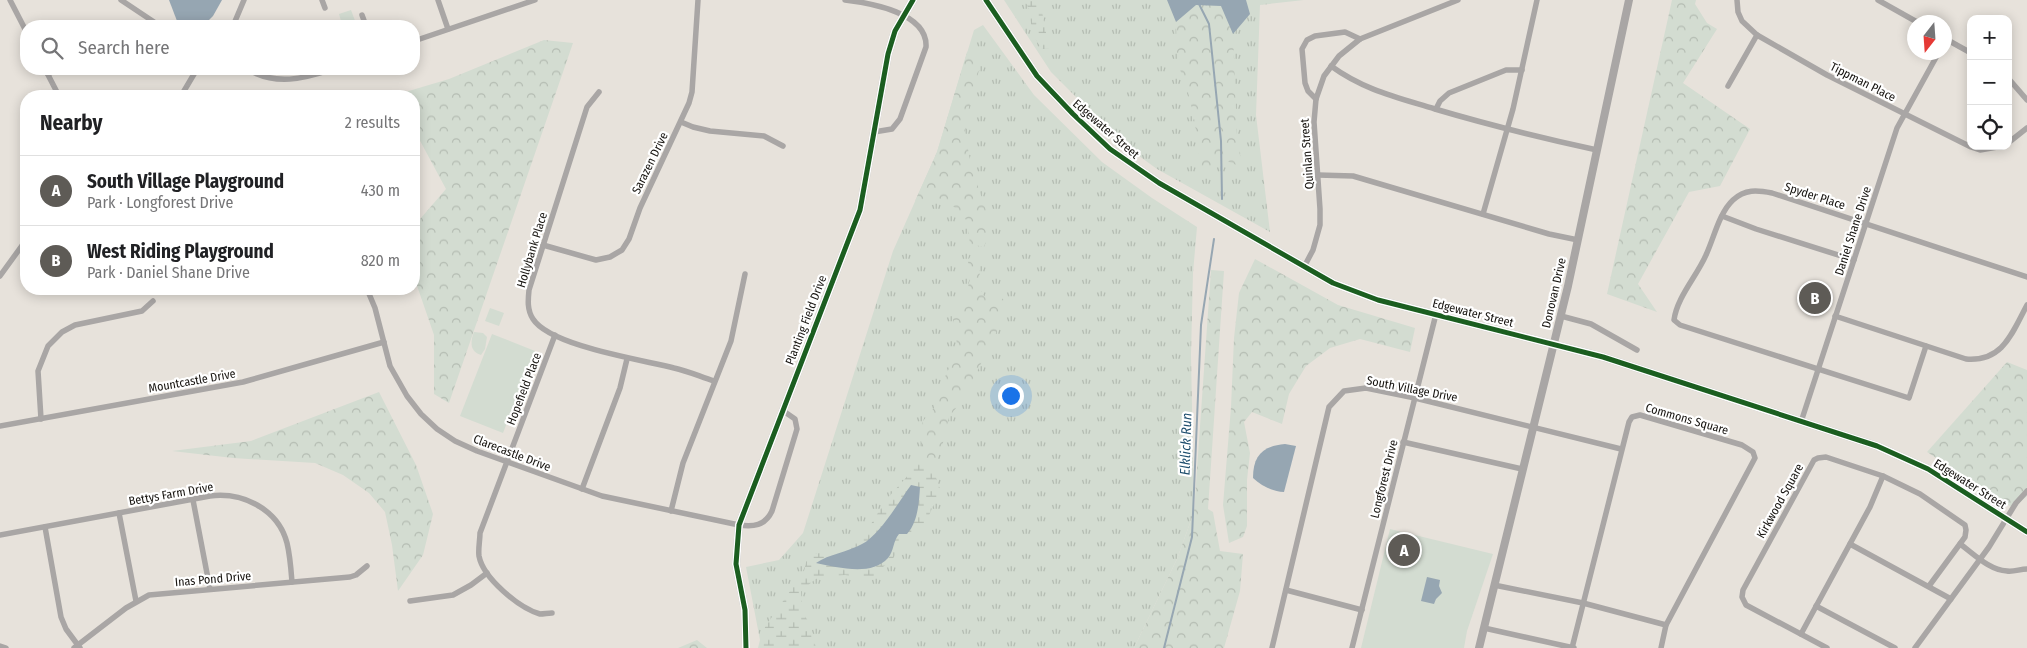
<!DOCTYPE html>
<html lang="en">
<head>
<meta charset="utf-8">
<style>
	:root { --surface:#fff; --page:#f6f6f6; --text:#202124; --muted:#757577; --line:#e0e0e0; --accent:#5e5b56 }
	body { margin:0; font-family:"Fira Sans Condensed",sans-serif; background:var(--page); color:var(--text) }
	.controls { position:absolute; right:15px; top:15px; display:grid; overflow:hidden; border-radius:10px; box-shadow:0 2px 12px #0003 }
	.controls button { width:45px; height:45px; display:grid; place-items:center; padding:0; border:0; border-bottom:1px solid var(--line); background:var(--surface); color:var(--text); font:25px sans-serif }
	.compass { position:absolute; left:1907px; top:15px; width:45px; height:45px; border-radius:50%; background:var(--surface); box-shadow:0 2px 12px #0003; rotate:197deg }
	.you { position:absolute; left:1010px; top:395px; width:18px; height:18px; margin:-12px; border:4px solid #fff; border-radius:50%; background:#1a73e8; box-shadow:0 0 0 8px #1a73e833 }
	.badge { display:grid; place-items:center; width:32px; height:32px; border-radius:50%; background:var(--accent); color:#fff; font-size:16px; font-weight:700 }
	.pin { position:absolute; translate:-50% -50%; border:2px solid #fff; box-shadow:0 1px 5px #0006 }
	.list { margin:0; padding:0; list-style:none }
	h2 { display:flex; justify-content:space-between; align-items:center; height:65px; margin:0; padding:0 20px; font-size:21px }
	h2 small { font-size:16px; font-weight:400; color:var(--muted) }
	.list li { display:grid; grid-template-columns:32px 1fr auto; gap:15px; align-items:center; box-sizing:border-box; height:70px; padding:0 20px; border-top:1px solid var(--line) }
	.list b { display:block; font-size:19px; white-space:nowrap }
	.list p { margin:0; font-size:16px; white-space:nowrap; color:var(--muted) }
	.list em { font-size:16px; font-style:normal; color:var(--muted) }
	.icon { flex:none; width:28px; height:28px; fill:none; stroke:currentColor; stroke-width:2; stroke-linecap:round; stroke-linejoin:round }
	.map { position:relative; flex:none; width:2027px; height:648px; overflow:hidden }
	.search { position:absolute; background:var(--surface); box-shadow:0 2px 12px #0003; left:20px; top:20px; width:400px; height:55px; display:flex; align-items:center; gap:12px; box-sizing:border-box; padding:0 18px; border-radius:20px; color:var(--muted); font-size:19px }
	.panel { position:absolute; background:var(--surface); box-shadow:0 2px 12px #0003; left:20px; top:90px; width:400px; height:205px; border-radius:20px }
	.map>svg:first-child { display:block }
</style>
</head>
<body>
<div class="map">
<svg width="2027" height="648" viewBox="0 0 2027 648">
	<defs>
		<pattern id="grass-tufts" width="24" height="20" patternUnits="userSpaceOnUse" patternTransform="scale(1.25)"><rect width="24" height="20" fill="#d3dcd1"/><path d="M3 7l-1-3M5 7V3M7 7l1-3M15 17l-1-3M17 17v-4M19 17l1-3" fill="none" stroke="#b4bcb2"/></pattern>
		<pattern id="forest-crowns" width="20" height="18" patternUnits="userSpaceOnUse" patternTransform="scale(1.25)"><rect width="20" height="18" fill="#d3dcd1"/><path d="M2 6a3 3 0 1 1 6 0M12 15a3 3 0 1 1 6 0" fill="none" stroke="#b4bcb2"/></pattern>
		<pattern id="wetland-marsh" width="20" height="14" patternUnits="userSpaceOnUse" patternTransform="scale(1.25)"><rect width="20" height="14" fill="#d3dcd1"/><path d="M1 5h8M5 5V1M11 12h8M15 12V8" fill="none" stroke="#b4bcb2"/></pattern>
	</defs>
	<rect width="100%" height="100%" fill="#e7e2db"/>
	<g fill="url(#grass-tufts)">
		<path d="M1004 0H1304L1260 5 1256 115 1270 232 1157 169 1124 145 1051 72Z"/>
		<path d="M983 25 1034 95 1102 162 1152 198 1197 227 1193 273 1191 355 1194 512 1177 559 1134 648H758L760 640 746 567 779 560 803 533 893 251 937 152 974 30Z"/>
	</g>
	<g fill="url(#forest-crowns)">
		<path d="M1672 0H1696L1695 4 1707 23 1717 29 1683 83 1750 129 1720 186 1689 192 1638 284 1657 312 1607 294Z"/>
		<path d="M1196 5 1221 6 1233 34 1237 137 1243 168 1227 161 1200 169 1195 123 1188 92 1177 61 1176 22Z"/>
		<path d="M544 40 573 43 449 403 434 394V335L414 277V226L446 189 418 137H414V96H392L449 79Z"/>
		<path d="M974 48 981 63 969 107 965 132 971 166 989 219V232L984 247 970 244 967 221 958 210 946 201 935 197 915 201 937 152 967 52Z"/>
		<path d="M972 253 978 257 981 290 984 296 991 300 1000 297 1007 302 996 333 964 398 949 417 942 447 933 469 917 458 922 447 920 433 923 421 934 408 942 383 952 362 957 344 953 320 956 307 965 298 970 279 968 261Z"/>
		<path d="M1255 259 1338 305 1415 328 1410 352 1360 339 1330 348 1306 366 1289 394 1282 424 1252 412 1244 422 1250 453 1247 480V526L1243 537 1229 543 1223 505 1231 407 1234 338 1239 293Z"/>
		<path d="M1211 270 1224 271 1208 509 1213 512 1220 551 1243 554 1240 591 1224 648H1134L1177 559 1194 512Z"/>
		<path d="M2007 362 2027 370V496L2013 508 1927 452Z"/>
		<path d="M379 392 416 465 433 514 423 555 398 591 392 545 385 512 369 493 343 475 315 463 233 458 172 451 251 441Z"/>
		<path d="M697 640 707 648H678Z"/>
	</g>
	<g fill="url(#wetland-marsh)">
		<path d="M1025 0H1037L1041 6 1049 49H1042L1033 36 1029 10Z"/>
		<path d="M917 458 933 469 940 489 928 518 921 528 914 535 904 541 892 560 875 573 872 580 845 575 818 577 801 591 802 612 810 624 816 648H763L765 627 804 571 808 554C827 554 852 548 864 533 874 522 879 509 888 498 899 484 912 475 917 458Z"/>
	</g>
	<g fill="#d3dcd1">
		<path d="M351 10 357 26H346L344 21H341L339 14Z"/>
		<path d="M1810 287 1820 290 1819 296 1828 300 1825 308 1805 302Z"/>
		<path d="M490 308 504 313 499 326 485 321Z"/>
		<path d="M474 332 483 333 487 337 485 349 481 355C470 352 470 342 474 332Z"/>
		<path d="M492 334 535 351 503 433 460 416Z"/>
		<path d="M1390 529 1493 554 1467 631 1464 648H1361Z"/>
	</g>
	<g fill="#96a6b2">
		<path d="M169 0H222L213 16 203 26H182L177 21Z"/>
		<path d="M1167 0H1246L1250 14 1233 34 1221 6 1196 5 1176 22Z"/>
		<path d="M1285 444 1296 446 1284 492C1271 491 1262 486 1253 478 1253 455 1263 446 1285 444Z"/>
		<path d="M911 485 920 487C919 502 918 522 907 534H899C893 541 894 551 888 558 871 577 837 567 816 563 829 554 848 552 862 544 879 536 900 500 911 485Z"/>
		<path d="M1427 577 1440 580 1439 586 1442 593 1436 599 1434 604 1421 601Z"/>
	</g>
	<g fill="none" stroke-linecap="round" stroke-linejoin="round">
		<g stroke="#96a6b2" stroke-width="2">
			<path d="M1197 0 1209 24 1221 141 1222 199"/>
			<path d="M1164 648 1192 537 1201 325 1214 239"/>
		</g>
		<g stroke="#a9a6a5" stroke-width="5.5">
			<path d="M10 0 26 31"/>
			<path d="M121 0 160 26"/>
			<path d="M322 0 325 8"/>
			<path d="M438 0 448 29"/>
			<path d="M845 0C871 3 928 13 926 47L900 119 892 129 874 132"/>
			<path d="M1737 0 1738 12 1742 21 1757 35 1827 75 1971 147 1980 150 2003 146"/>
			<path d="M1878 0 1917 22"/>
			<path d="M362 15 366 26"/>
			<path d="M330 24 331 26"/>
			<path d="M233 26 244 0"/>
			<path d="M1944 38 1971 53"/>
			<path d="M414 41 535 0"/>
			<path d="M1331 66C1364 90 1396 97 1435 109 1489 125 1542 138 1597 150"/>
			<path d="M45 69 59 96"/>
			<path d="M247 69C276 86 303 79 333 69"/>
			<path d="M48 74 59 69"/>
			<path d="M2008 78 2027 100"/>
			<path d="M1728 86 1757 35"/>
			<path d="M599 92 587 107 529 290C528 300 527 310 533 319 550 346 643 360 674 368 688 371 701 377 714 381"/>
			<path d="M181 96 197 69"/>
			<path d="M1316 99 1308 91 1305 83 1302 49 1307 40 1315 36 1345 32 1360 39"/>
			<path d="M1436 109 1440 101 1449 93 1506 70H1522"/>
			<path d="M681 122 693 127 710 131 764 136 783 146"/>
			<path d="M2008 143 2027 128"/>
			<path d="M1318 175 1353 176 1549 234 1578 240"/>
			<path d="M1483 214 1513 109 1537 0"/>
			<path d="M1722 216 1756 229 1854 260"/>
			<path d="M543 245 596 260 610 257 622 250 629 239 640 208 689 103 692 92 698 0"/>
			<path d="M1304 267 1313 250 1320 225V209L1314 122 1316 99 1324 76 1339 56 1360 39 1458 0"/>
			<path d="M0 276 26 240"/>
			<path d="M367 289 375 308 390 366 407 396 421 414 437 429 455 441 477 451 602 496 739 525C753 527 765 526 772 511L797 429 795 419 782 410"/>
			<path d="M1561 316 1591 324 1637 350"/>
			<path d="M1835 316 1966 359C2003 362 2012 333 2027 305"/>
			<path d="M1926 346 1909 398 1680 325 1674 320C1677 297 1697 276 1706 255 1714 238 1719 213 1733 200 1745 189 1757 190 1772 193L2027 277"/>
			<path d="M41 419 38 371 48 346 62 332 75 325 142 311 153 301"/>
			<path d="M1801 422 1897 128 1939 52"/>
			<path d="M0 426 243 382 384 342"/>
			<path d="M1403 442 1522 469"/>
			<path d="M582 489 620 388 627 359"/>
			<path d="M193 500 210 589"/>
			<path d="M671 511 683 463 731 341 745 274"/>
			<path d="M119 513 136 601"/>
			<path d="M45 527 61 617 66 629 80 648"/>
			<path d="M0 535 210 496C243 492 278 509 287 543 290 555 291 569 292 582"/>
			<path d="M1850 544 1951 599"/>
			<path d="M1960 544C1974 554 1989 570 2007 571 2014 572 2020 569 2027 569"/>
			<path d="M1494 585 1583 603 1666 625"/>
			<path d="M1286 590 1362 610"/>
			<path d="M410 601 453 595 471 585 487 573"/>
			<path d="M1816 606 1895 648"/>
			<path d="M552 613C548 613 544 614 540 614 519 608 483 578 479 556 478 549 480 540 480 533L555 335"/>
			<path d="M1484 628 1574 648"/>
			<path d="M1801 634 1870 507 1883 476"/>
			<path d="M0 646 6 648"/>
			<path d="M74 648 126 608 149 595 350 577 356 575 367 566"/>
			<path d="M1272 648 1329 407 1344 391 1366 388 1415 398 1621 449"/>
			<path d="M1352 648 1436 314"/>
			<path d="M1572 648 1629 422 1632 417 1640 415 1742 445 1753 452 1755 458 1666 625 1661 648"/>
			<path d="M1827 648 1746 605 1742 597 1743 590 1814 460 1818 458 1826 457 1883 476 1920 494 1965 525 1966 530 1965 537 1929 586"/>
			<path d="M1915 648 1989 547 2016 503 2027 491"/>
		</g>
		<g stroke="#a9a6a5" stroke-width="8">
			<path d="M986 0 1037 76 1073 114 1110 149 1159 183 1333 283 1378 300 1603 357 1877 446 1928 469 2027 532"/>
			<path d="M746 648 745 610 736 564 739 525 860 210 888 54 895 31 913 0"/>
			<path d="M1479 648 1568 286 1629 0"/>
		</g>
		<defs>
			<g id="cycleway">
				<path d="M986 0 1037 76 1073 114 1110 149 1159 183 1333 283 1378 300 1603 357 1877 446 1928 469 2027 532"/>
				<path d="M746 648 745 610 736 564 739 525 860 210 888 54 895 31 913 0"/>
			</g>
		</defs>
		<use href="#cycleway" stroke="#fff" stroke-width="8"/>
		<use href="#cycleway" stroke="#1b5e20" stroke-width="5"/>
	</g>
	<g text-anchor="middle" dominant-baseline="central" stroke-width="4.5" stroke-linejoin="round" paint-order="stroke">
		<g font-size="12" fill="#15120e" stroke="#fff">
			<text transform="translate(1863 82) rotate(27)">Tippman Place</text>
			<text transform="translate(1106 129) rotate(41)">Edgewater Street</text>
			<text transform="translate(1307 154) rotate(-94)">Quinlan Street</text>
			<text transform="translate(650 163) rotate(-64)">Sarazen Drive</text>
			<text transform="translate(1815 196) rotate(18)">Spyder Place</text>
			<text transform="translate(1853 231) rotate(-72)">Daniel Shane Drive</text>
			<text transform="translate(532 250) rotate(-73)">Hollybank Place</text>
			<text transform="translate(1554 293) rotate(-77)">Donovan Drive</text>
			<text transform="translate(1473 313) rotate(14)">Edgewater Street</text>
			<text transform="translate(806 320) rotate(-69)">Planting Field Drive</text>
			<text transform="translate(192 381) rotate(-10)">Mountcastle Drive</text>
			<text transform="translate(524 389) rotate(-69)">Hopefield Place</text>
			<text transform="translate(1412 389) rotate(11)">South Village Drive</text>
			<text transform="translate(1687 419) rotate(16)">Commons Square</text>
			<text transform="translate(512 453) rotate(21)">Clarecastle Drive</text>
			<text transform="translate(1384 479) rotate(-76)">Longforest Drive</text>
			<text transform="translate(1970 484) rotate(32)">Edgewater Street</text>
			<text transform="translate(171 494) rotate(-10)">Bettys Farm Drive</text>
			<text transform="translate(1780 501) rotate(-61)">Kirkwood Square</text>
			<text transform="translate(213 579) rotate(-5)">Inas Pond Drive</text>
		</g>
		<g font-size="14" font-style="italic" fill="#1f4f6e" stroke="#fff">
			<text transform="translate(1186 444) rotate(-88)">Elklick Run</text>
		</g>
	</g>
</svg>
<div class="controls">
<button>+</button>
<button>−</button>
<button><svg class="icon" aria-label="locate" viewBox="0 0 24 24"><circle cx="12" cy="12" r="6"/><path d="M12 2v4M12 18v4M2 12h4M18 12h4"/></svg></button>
</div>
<svg class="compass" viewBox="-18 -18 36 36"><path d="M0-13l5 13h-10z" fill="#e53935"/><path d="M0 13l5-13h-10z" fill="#757577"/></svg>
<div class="you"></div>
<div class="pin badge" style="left:1404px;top:550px">A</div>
<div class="pin badge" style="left:1815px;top:298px">B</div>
<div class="search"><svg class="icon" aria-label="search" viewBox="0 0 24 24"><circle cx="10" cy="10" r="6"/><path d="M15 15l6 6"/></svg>Search here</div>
<section class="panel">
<h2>Nearby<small>2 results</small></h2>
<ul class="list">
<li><span class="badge">A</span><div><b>South Village Playground</b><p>Park · Longforest Drive</p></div><em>430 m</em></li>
<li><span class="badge">B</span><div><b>West Riding Playground</b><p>Park · Daniel Shane Drive</p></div><em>820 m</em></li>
</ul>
</section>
</div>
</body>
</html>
